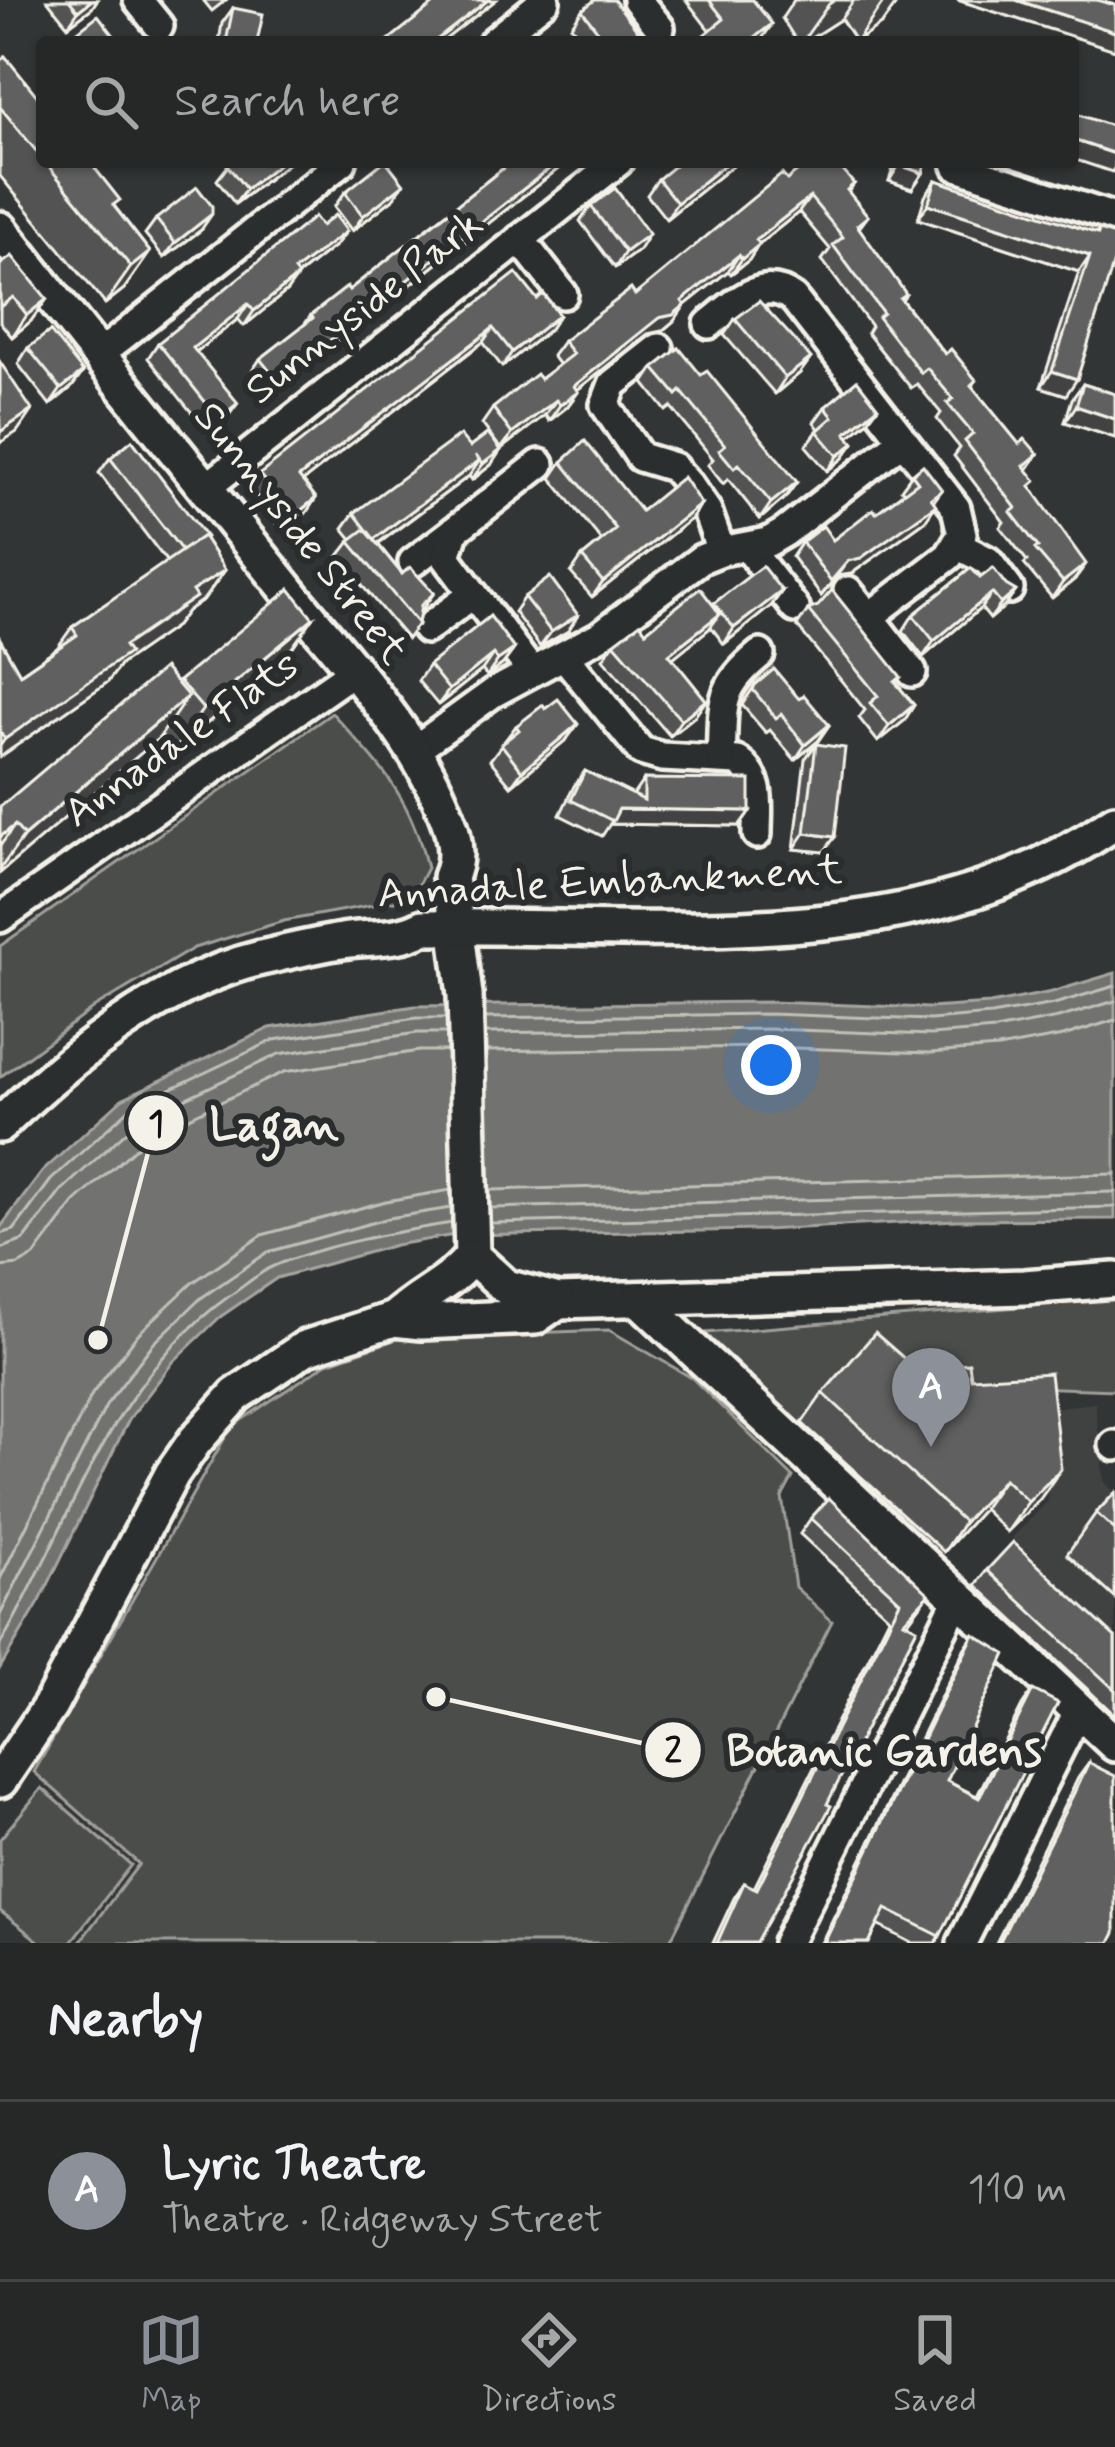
<!DOCTYPE html>
<html lang="en">
<head>
<meta charset="utf-8">
<style>
	:root { --surface:#262828; --page:#2e3030; --text:#f1f3f6; --muted:#a4a6a8; --line:#424445; --accent:#8c9099 }
	body { margin:0; font-family:Mynerve,sans-serif; background:var(--page); color:var(--text) }
	.you { position:absolute; left:771px; top:1065px; width:42px; height:42px; margin:-30px; border:9px solid #fff; border-radius:50%; background:#1a73e8; box-shadow:0 0 0 18px #1a73e833 }
	.badge { display:grid; place-items:center; width:78px; height:78px; border-radius:50%; background:var(--accent); color:#fff; font-size:39px; font-weight:700 }
	.pin { position:absolute; translate:-50% -99px; filter:drop-shadow(0 3px 6px #0008) }
	.pin::after { content:''; position:absolute; top:63px; width:42px; height:36px; background:inherit; clip-path:polygon(0 0,100% 0,50% 100%) }
	.list { margin:0; padding:0; list-style:none }
	h2 { display:flex; justify-content:space-between; align-items:center; height:156px; margin:0; padding:0 48px; font-size:51px }
	h2 small { font-size:39px; font-weight:400; color:var(--muted) }
	.list li { display:grid; grid-template-columns:78px 1fr auto; gap:36px; align-items:center; box-sizing:border-box; height:180px; padding:0 48px; border-top:3px solid var(--line) }
	.list b { display:block; font-size:45px; white-space:nowrap }
	.list p { margin:0; font-size:39px; white-space:nowrap; color:var(--muted) }
	.list em { font-size:39px; font-style:normal; color:var(--muted) }
	.icon { flex:none; width:66px; height:66px; fill:none; stroke:currentColor; stroke-width:2; stroke-linecap:round; stroke-linejoin:round }
	.map { position:relative; flex:none; width:1115px; height:1943px; overflow:hidden }
	.search { position:absolute; background:var(--surface); box-shadow:0 3px 9px #0004; left:36px; right:36px; top:36px; height:132px; display:flex; align-items:center; gap:30px; box-sizing:border-box; padding:0 42px; border-radius:12px; color:var(--muted); font-size:45px }
	.sheet { height:336px; background:var(--surface) }
	nav { display:flex; justify-content:space-around; align-items:center; box-sizing:border-box; height:168px; border-top:3px solid var(--line); background:var(--surface); font-size:33px; color:var(--muted) }
	nav a { display:grid; justify-items:center; gap:6px }
	nav .on { color:var(--accent) }
	.map>svg:first-child { display:block }
</style>
</head>
<body>
<div class="map">
<svg width="1115" height="1943" viewBox="0 0 1115 1943">
	<rect width="100%" height="100%" fill="#323535"/>
	<filter id="ink" filterUnits="userSpaceOnUse"><feTurbulence type="fractalNoise" baseFrequency=".00833" numOctaves="2"/><feDisplacementMap in="SourceGraphic" scale="24" xChannelSelector="R" yChannelSelector="G"/><feConvolveMatrix kernelMatrix="1 2 1 2 8 2 1 2 1" color-interpolation-filters="sRGB"/></filter>
	<g filter="url(#ink)">
		<path fill="#404242" d="M1095 1403 1104 1481 1115 1493V1635L1012 1538 1048 1501 1041 1409Z"/>
		<g fill="#4b4d4c" stroke="#a09f9a" stroke-width="3">
			<path d="M332 713C380 766 411 795 427 868L411 898 284 921 194 948 95 1007 0 1077V946Z"/>
			<path d="M1115 1299V1390L1032 1387 1030 1403 854 1362 800 1424 705 1333Z"/>
			<path d="M609 1330 692 1378 793 1477 782 1497 795 1587 832 1621 669 1943H79L139 1864 34 1772 231 1427 327 1363 400 1338Z"/>
			<path d="M42 1788 131 1865 70 1943H41L0 1911V1839Z"/>
		</g>
		<path fill="#727370" stroke="#a6a5a0" stroke-width="3" d="M1115 973V1219L957 1220 763 1230 455 1235 395 1245 277 1278 220 1317 173 1362 129 1419 40 1601 0 1668V1228L42 1172 122 1099 270 1028 415 1006 770 1002 929 1008 990 1004 1052 992Z"/>
		<g fill="none" stroke-linecap="round" stroke-linejoin="round">
			<g stroke="#c0bfb8" stroke-width="3">
				<path d="M485 1018 770 1014 930 1020 991 1015 1054 1004 1115 986"/>
				<path d="M486 1033 770 1029 931 1035 995 1030 1058 1018 1115 1001"/>
				<path d="M486 1051 769 1047 930 1053 998 1048 1063 1036 1115 1020"/>
				<path d="M490 1190 1115 1174"/>
				<path d="M490 1208 1115 1192"/>
				<path d="M491 1223 1115 1207"/>
				<path d="M0 1234 14 1230 51 1180 130 1108 274 1040 416 1018H446"/>
				<path d="M0 1249 24 1240 62 1190 138 1121 279 1054 417 1033H447"/>
				<path d="M0 1267 18 1265 34 1256 75 1202 149 1136 284 1072 419 1051H447"/>
				<path d="M0 1579 92 1394 138 1334 192 1283 262 1235 386 1201 451 1190"/>
				<path d="M0 1615 107 1404 152 1345 201 1298 268 1252 389 1218 451 1208"/>
				<path d="M0 1645C70 1525 110 1381 228 1297 243 1287 258 1273 274 1266 326 1244 395 1232 452 1223"/>
			</g>
			<defs>
				<g id="minor">
					<path d="M138 0 159 26"/>
					<path d="M637 0 660 28"/>
					<path d="M493 42 545 0"/>
					<path d="M957 166 1115 218"/>
					<path d="M520 239 563 294"/>
					<path d="M709 324C734 304 762 275 793 298L956 508 962 534 949 556 869 617 912 672"/>
					<path d="M659 348 613 384 605 405 640 457 673 467 689 485 707 511 721 551"/>
					<path d="M100 354 342 162"/>
					<path d="M206 488 618 162"/>
					<path d="M957 545 988 561 1009 589"/>
					<path d="M748 548 795 608"/>
					<path d="M413 562 454 531"/>
					<path d="M848 591 869 617"/>
					<path d="M426 629 472 595"/>
					<path d="M565 657 641 751 662 757 738 761C763 779 757 806 757 834"/>
					<path d="M531 671 446 557 454 531 540 464"/>
					<path d="M413 751 493 693 599 636 701 559 721 551 768 542 785 532 903 440"/>
					<path d="M721 759C724 705 716 690 760 654"/>
					<path d="M0 918 352 672"/>
					<path d="M1114 1445 1115 1446"/>
					<path d="M787 1943 958 1598"/>
					<path d="M962 1943 1079 1710"/>
				</g>
				<g id="tertiary">
					<path d="M0 229C94 352 193 472 290 593 337 651 405 724 436 791 448 817 463 849 450 877L465 995 472 1256"/>
					<path d="M0 1125C70 1057 164 981 261 958 288 952 315 945 342 941 370 936 397 941 423 927 654 923 912 963 1115 822"/>
					<path d="M472 1256 506 1287 558 1301 1024 1287 1115 1280"/>
					<path d="M639 1299 1115 1744"/>
					<path d="M394 1319C419 1295 451 1284 472 1256"/>
					<path d="M0 1780 50 1706 172 1474 195 1441 236 1395 305 1348 394 1319 422 1322 535 1317 558 1301"/>
				</g>
			</defs>
			<use href="#minor" stroke="#f4f1e8" stroke-width="36"/>
			<use href="#tertiary" stroke="#f4f1e8" stroke-width="42"/>
			<use href="#minor" stroke="#2a2d2e" stroke-width="27"/>
			<use href="#tertiary" stroke="#2a2d2e" stroke-width="33"/>
		</g>
		<g fill="#525352" stroke="#f4f1e8" stroke-width="3">
			<path d="M47 0H97L92 8 68 26Z"/>
			<path d="M203 0H226L212 11Z"/>
			<path d="M686 0H753L772 24 761 40 709 30Z"/>
			<path d="M794 0H899L882 24 856 42 841 19 805 42H797L782 18Z"/>
			<path d="M233 8 257 42H219L222 23Z"/>
			<path d="M582 10 647 42H584L571 26Z"/>
			<path d="M0 61 42 102V162H90L115 207 150 252 124 289 105 304 0 176Z"/>
			<path d="M231 162H290L235 204 217 180Z"/>
			<path d="M511 162H567L267 397 250 374 260 359 304 325 311 315 349 290Z"/>
			<path d="M737 162 666 219 647 195 658 179Z"/>
			<path d="M895 162H926L923 173 912 189 889 181Z"/>
			<path d="M787 180 854 184 848 192 868 216 859 228 906 294 902 300 945 354 976 380 972 386 1019 444 1038 454 1027 470 1032 488 1075 579 1052 598 1024 564 1027 561 1000 527 1004 522 954 456 960 448 937 419 941 413 917 384 911 388 867 333 871 326 822 260 830 249 799 212 759 244 749 260 731 274 728 271 685 305 674 321 662 331 648 334 577 390 578 392 567 407 549 421 545 415 501 449 482 424 493 408 540 379 559 365 552 356 563 341 635 295Z"/>
			<path d="M936 180 1096 234 1099 230 1066 395 1041 387 1079 272 918 219 925 196Z"/>
			<path d="M345 192 393 199 352 231 334 207Z"/>
			<path d="M591 206 639 250 615 268 580 221Z"/>
			<path d="M156 219 201 230 164 258 145 234Z"/>
			<path d="M336 245 297 276 287 291 244 326 238 319 196 352 227 418 208 433 148 358 158 343Z"/>
			<path d="M0 265 31 321 12 337 0 322Z"/>
			<path d="M537 299 559 315 549 330 502 367 483 342 303 481 316 498 306 513 283 531 250 488 260 474Z"/>
			<path d="M735 319 800 373 775 394 724 335Z"/>
			<path d="M28 348 83 372 72 387 50 405 18 364Z"/>
			<path d="M679 348 786 497 760 519 728 479 723 484 708 465 713 459 671 407 666 411 644 383 654 368Z"/>
			<path d="M1083 384 1115 394V438L1065 422 1072 399Z"/>
			<path d="M825 407 867 422 849 437 843 458 827 471 806 446 819 429 814 422Z"/>
			<path d="M470 447 491 465 472 480 469 476 378 544 402 574 434 593 420 612 418 624 407 639 338 557 352 539 343 528 354 513Z"/>
			<path d="M110 458 205 539 225 570 204 599 187 611 176 626 121 664 108 682 0 757V639L20 674 57 648 72 627 167 562 99 473Z"/>
			<path d="M562 462 641 511 701 504 691 519 592 597 571 573 582 557 602 541 551 478Z"/>
			<path d="M912 474 942 490 933 502 925 521 851 574 838 576 821 596 792 557 802 542 833 540 876 513 904 492 901 489Z"/>
			<path d="M971 568 1005 606 990 619 981 608 923 657 903 631 913 615Z"/>
			<path d="M782 591 771 606 724 644 711 627 672 658 706 700 695 716 670 736 603 659 614 643 714 603Z"/>
			<path d="M524 597 578 615 568 631 540 647 514 612Z"/>
			<path d="M808 610 897 684 914 705 904 721 878 742 859 718 865 710 797 626Z"/>
			<path d="M313 618 284 659 174 751 161 735 0 873V807L179 681Z"/>
			<path d="M514 649 503 664 487 676 482 670 438 705 418 681 429 665Z"/>
			<path d="M755 685 799 699 829 725 818 741 795 760 770 730 766 733 742 705Z"/>
			<path d="M545 709 567 739 511 786 490 760 516 726Z"/>
			<path d="M816 744 824 852 794 849 805 759Z"/>
			<path d="M585 771 633 795 644 779 750 811 739 826 610 824 602 836 560 815 574 786Z"/>
			<path d="M916 1369 971 1378 1040 1499 1007 1532 983 1509 944 1552 802 1423 823 1393Z"/>
			<path d="M1115 1493V1598L1067 1554 1096 1513Z"/>
			<path d="M811 1518 929 1594 907 1623 756 1943H713L734 1898 744 1883 754 1888 889 1617 800 1534Z"/>
			<path d="M987 1570 1115 1637V1715L976 1585Z"/>
			<path d="M974 1634 947 1781 977 1796 1022 1706 1033 1690 940 1936 936 1943H912L878 1925 869 1943H821L964 1649Z"/>
			<path d="M1089 1763 1110 1943H996L1078 1778Z"/>
		</g>
		<g fill="#424342" stroke="#f4f1e8" stroke-width="3">
			<path d="M92 0H97L92 8 68 26 78 11Z"/>
			<path d="M488 0H496L442 42H434Z"/>
			<path d="M835 0H854L841 19 805 42H802L829 4Z"/>
			<path d="M885 0H899L882 24 856 42Z"/>
			<path d="M957 0H1016L1115 32V50Z"/>
			<path d="M772 24 761 40 758 42H749Z"/>
			<path d="M1073 140 1115 154V167L1112 172 1073 159Z"/>
			<path d="M281 162H290L235 204 246 189Z"/>
			<path d="M558 162H567L267 397 278 381Z"/>
			<path d="M728 162H737L666 219 677 203Z"/>
			<path d="M899 165 923 173 912 189 889 181Z"/>
			<path d="M404 184 393 199 352 231 363 216Z"/>
			<path d="M810 197 799 212 759 244 749 260 731 274 756 240Z"/>
			<path d="M928 204 1090 256 1079 272 918 219Z"/>
			<path d="M212 214 201 230 164 258 175 243Z"/>
			<path d="M347 231 336 245 284 286 294 271Z"/>
			<path d="M649 234 639 250 615 268 625 252Z"/>
			<path d="M150 252 124 289 105 304 131 267Z"/>
			<path d="M739 255 728 271 685 305 674 321 662 331 648 334 563 401 574 386Z"/>
			<path d="M298 276 287 291 244 326 254 311Z"/>
			<path d="M47 299 31 321 12 337 27 315Z"/>
			<path d="M248 304 238 319 183 362 193 348Z"/>
			<path d="M559 315 549 330 502 367 512 352Z"/>
			<path d="M493 328 483 342 289 492 299 477Z"/>
			<path d="M811 358 800 373 775 394 785 378Z"/>
			<path d="M1052 371 1077 379 1066 395 1041 387Z"/>
			<path d="M83 372 72 387 50 405 61 389Z"/>
			<path d="M578 392 567 407 549 421 560 405Z"/>
			<path d="M556 400 545 415 501 449 512 434Z"/>
			<path d="M238 403 227 418 208 433 219 419Z"/>
			<path d="M1076 406 1115 419V438L1065 422Z"/>
			<path d="M878 407 867 422 835 448 846 433Z"/>
			<path d="M32 410 17 432 0 443V432Z"/>
			<path d="M854 443 843 458 827 471 838 456Z"/>
			<path d="M501 450 491 465 472 480 483 464Z"/>
			<path d="M480 460 469 476 363 554 374 539Z"/>
			<path d="M797 482 786 497 760 519 771 503Z"/>
			<path d="M316 498 306 513 283 531 294 516Z"/>
			<path d="M701 504 691 519 592 597 603 582Z"/>
			<path d="M936 505 925 521 851 574 838 576 821 596 848 561Z"/>
			<path d="M1086 564 1075 579 1052 598 1063 582Z"/>
			<path d="M225 570 204 599 187 611 176 626 121 664 108 682 0 757V746L5 739 192 591Z"/>
			<path d="M782 591 771 606 724 644 734 628Z"/>
			<path d="M1016 591 1005 606 990 619 1001 604Z"/>
			<path d="M992 593 981 608 923 657 934 641Z"/>
			<path d="M720 614 709 629 658 670 669 654Z"/>
			<path d="M578 615 568 631 540 647 551 632Z"/>
			<path d="M313 618 284 659 174 751 203 709Z"/>
			<path d="M514 649 503 664 487 676 498 660Z"/>
			<path d="M493 654 482 670 438 705 449 690Z"/>
			<path d="M188 696 159 738 0 873V869L24 836Z"/>
			<path d="M706 700 695 716 670 736 681 720Z"/>
			<path d="M914 705 904 721 878 742 889 726Z"/>
			<path d="M578 724 567 739 511 786 522 771Z"/>
			<path d="M829 725 818 741 795 760 805 745Z"/>
			<path d="M619 809 750 811 739 826 610 824Z"/>
			<path d="M15 825 0 846V837Z"/>
			<path d="M805 833 835 837 824 852 794 849Z"/>
			<path d="M1061 1469 1040 1499 1007 1532 1028 1502Z"/>
			<path d="M1004 1479 983 1509 944 1552 964 1522Z"/>
		</g>
		<g fill="#5f605f" stroke="#f4f1e8" stroke-width="3">
			<path d="M69 0H92L78 11Z"/>
			<path d="M439 0H488L434 42H386Z"/>
			<path d="M595 0H614L647 42H606L582 10Z"/>
			<path d="M709 0H753L772 24 749 42H695L724 19Z"/>
			<path d="M1016 0H1097L1115 5V32Z"/>
			<path d="M233 8 263 14 257 42H226Z"/>
			<path d="M98 15 119 42H80L74 34Z"/>
			<path d="M551 33 559 42H539Z"/>
			<path d="M5 56 42 102V158L0 107V61Z"/>
			<path d="M1073 113 1115 127V154L1073 140Z"/>
			<path d="M45 162H90L120 200 113 205 150 252 131 267Z"/>
			<path d="M231 162H281L246 189 227 165Z"/>
			<path d="M383 162H387L404 184 363 216 345 192Z"/>
			<path d="M511 162H558L278 381 260 359 313 318 311 315 347 287 349 290Z"/>
			<path d="M679 162H728L677 203 658 179Z"/>
			<path d="M809 162H836L854 184 847 190 868 216 857 225 906 294 900 298 945 354 951 349 976 380 971 385 1019 444 1025 439 1038 454 1024 466 1036 481 1030 486 1086 564 1063 582 1035 549 1038 547 1011 512 1016 508 965 441 973 434 947 403 953 399 927 368 921 373 878 317 883 313 833 245 843 237 810 197 756 240 760 244 742 259 739 255 682 301 685 305 673 315 659 318 574 386 578 392 560 405 556 400 512 434 493 408 536 374 540 379 573 354 563 341 631 289 635 295 782 174 787 180Z"/>
			<path d="M900 162H926L923 173 899 165Z"/>
			<path d="M936 180 1098 234 1099 230 1115 235V259L1077 379 1052 371 1090 256 928 204Z"/>
			<path d="M197 187 212 206V214L175 243 156 219Z"/>
			<path d="M615 188 649 234 625 252 591 206Z"/>
			<path d="M335 215 347 231 294 271 298 276 254 311 248 304 193 348 238 403 219 419 158 343 314 217 321 226Z"/>
			<path d="M12 256 47 299 27 315 13 297 0 307V265Z"/>
			<path d="M516 273 537 299 543 294 559 315 512 352 493 328 299 477 316 498 294 516 260 474Z"/>
			<path d="M759 301 811 358 785 378 735 319Z"/>
			<path d="M50 331 83 372 61 389 28 348Z"/>
			<path d="M679 348 701 375 707 371 797 482 771 503 739 464 734 468 719 450 725 445 681 391 677 395 654 368Z"/>
			<path d="M0 362 32 410 0 432Z"/>
			<path d="M857 380 878 407 846 433 854 443 838 456 817 431 833 417 825 407Z"/>
			<path d="M1083 384 1115 394V419L1076 406Z"/>
			<path d="M488 433 501 450 483 464 475 455 480 460 374 539 354 513 460 435 470 447Z"/>
			<path d="M132 440 206 537 205 538 203 536 182 551 110 458Z"/>
			<path d="M585 441 641 511 683 477 701 504 603 582 582 557 616 529 562 462Z"/>
			<path d="M923 465 942 490 931 498 936 505 861 558 848 561 831 581 802 542 823 526 833 540 873 509 876 513 918 482 912 474Z"/>
			<path d="M365 529 402 574 410 567 434 593 421 605 418 624 349 541Z"/>
			<path d="M203 536 225 570 192 591 196 597 124 646 129 653 5 739 0 732V639L20 674 77 635 72 627Z"/>
			<path d="M762 566 782 591 734 628 714 603Z"/>
			<path d="M971 568 980 578 993 568 1006 585 1016 591 1001 604 992 593 934 641 913 615Z"/>
			<path d="M550 577 578 615 551 632 524 597Z"/>
			<path d="M700 588 720 614 669 654 706 700 681 720 614 643 640 623 646 631Z"/>
			<path d="M290 589 313 618 203 709 179 681Z"/>
			<path d="M832 590 901 677 895 682 914 705 889 726 870 703 878 696 808 610 818 606Z"/>
			<path d="M490 616 514 649 498 660 493 654 449 690 429 665Z"/>
			<path d="M164 668 188 696 24 836 15 825 0 837V807Z"/>
			<path d="M774 669 799 699 804 695 829 725 805 745 781 714 776 718 753 690 755 685Z"/>
			<path d="M558 699 578 724 522 771 501 744 519 730 516 726 543 705 545 709Z"/>
			<path d="M816 744 845 748 835 837 805 833Z"/>
			<path d="M585 771 644 800V779L750 780V811L619 809 613 821 571 800Z"/>
			<path d="M875 1333 916 1369 969 1363 971 1378 1050 1373 1061 1469 1028 1502 1004 1479 964 1522 823 1393Z"/>
			<path d="M1115 1493V1530L1096 1513Z"/>
			<path d="M829 1498 929 1594 904 1621 917 1628 827 1804 831 1806 756 1943H717L744 1883 757 1889 900 1601 811 1518Z"/>
			<path d="M1013 1542 1115 1637V1690L987 1570Z"/>
			<path d="M974 1634 1006 1654 947 1781 979 1798 1033 1690 1058 1703 940 1936 886 1909 869 1943H824Z"/>
			<path d="M1089 1763 1115 1776V1933L1110 1943H999Z"/>
		</g>
	</g>
	<g text-anchor="middle" dominant-baseline="central" stroke-width="12" stroke-linejoin="round" paint-order="stroke">
		<g font-size="42" fill="#f4f1e8" stroke="#2a2d2e">
			<text transform="translate(365 308) rotate(-38)">Sunnyside Park</text>
			<text transform="translate(300 534) rotate(52)">Sunnyside Street</text>
			<text transform="translate(182 740) rotate(-35)">Annadale Flats</text>
			<text transform="translate(610 883) rotate(-3)">Annadale Embankment</text>
		</g>
	</g>
	<path fill="none" stroke="#f4f1e8" stroke-width="4.5" d="M98 1340L156 1123M436 1697L673 1750"/>
	<g fill="#f4f1e8" stroke="#2a2d2e" stroke-width="4.5">
		<circle cx="98" cy="1340" r="12"/>
		<circle cx="436" cy="1697" r="12"/>
		<circle cx="156" cy="1123" r="30"/>
		<circle cx="673" cy="1750" r="30"/>
	</g>
	<g font-size="36" text-anchor="middle" font-weight="bold" fill="#111">
		<text x="156" y="1135">1</text>
		<text x="673" y="1762">2</text>
	</g>
	<g font-size="45" text-anchor="middle" font-weight="bold" fill="#f4f1e8" stroke="#2a2d2e" stroke-width="12" stroke-linejoin="round" paint-order="stroke">
		<text x="274" y="1139">Lagan</text>
		<text x="884" y="1765">Botanic Gardens</text>
	</g>
</svg>
<div class="you"></div>
<div class="pin badge" style="left:931px;top:1447px">A</div>
<div class="search"><svg class="icon" aria-label="search" viewBox="0 0 24 24"><circle cx="10" cy="10" r="6"/><path d="M15 15l6 6"/></svg>Search here</div>
</div>
<section class="sheet">
<h2>Nearby<small></small></h2>
<ul class="list">
<li><span class="badge">A</span><div><b>Lyric Theatre</b><p>Theatre · Ridgeway Street</p></div><em>110 m</em></li>
</ul>
</section>
<nav>
<a class="on"><svg class="icon" aria-label="map" viewBox="0 0 24 24"><path d="M3 6l6-2 6 2 6-2v14l-6 2-6-2-6 2zM9 4v14M15 6v14"/></svg>Map</a>
<a><svg class="icon" aria-label="directions" viewBox="0 0 24 24"><path d="M12 3l9 9-9 9-9-9zM9 14v-3h6M13 9l2 2-2 2"/></svg>Directions</a>
<a><svg class="icon" aria-label="saved" viewBox="0 0 24 24"><path d="M7 4h10v16l-5-4-5 4z"/></svg>Saved</a>
</nav>
</body>
</html>
